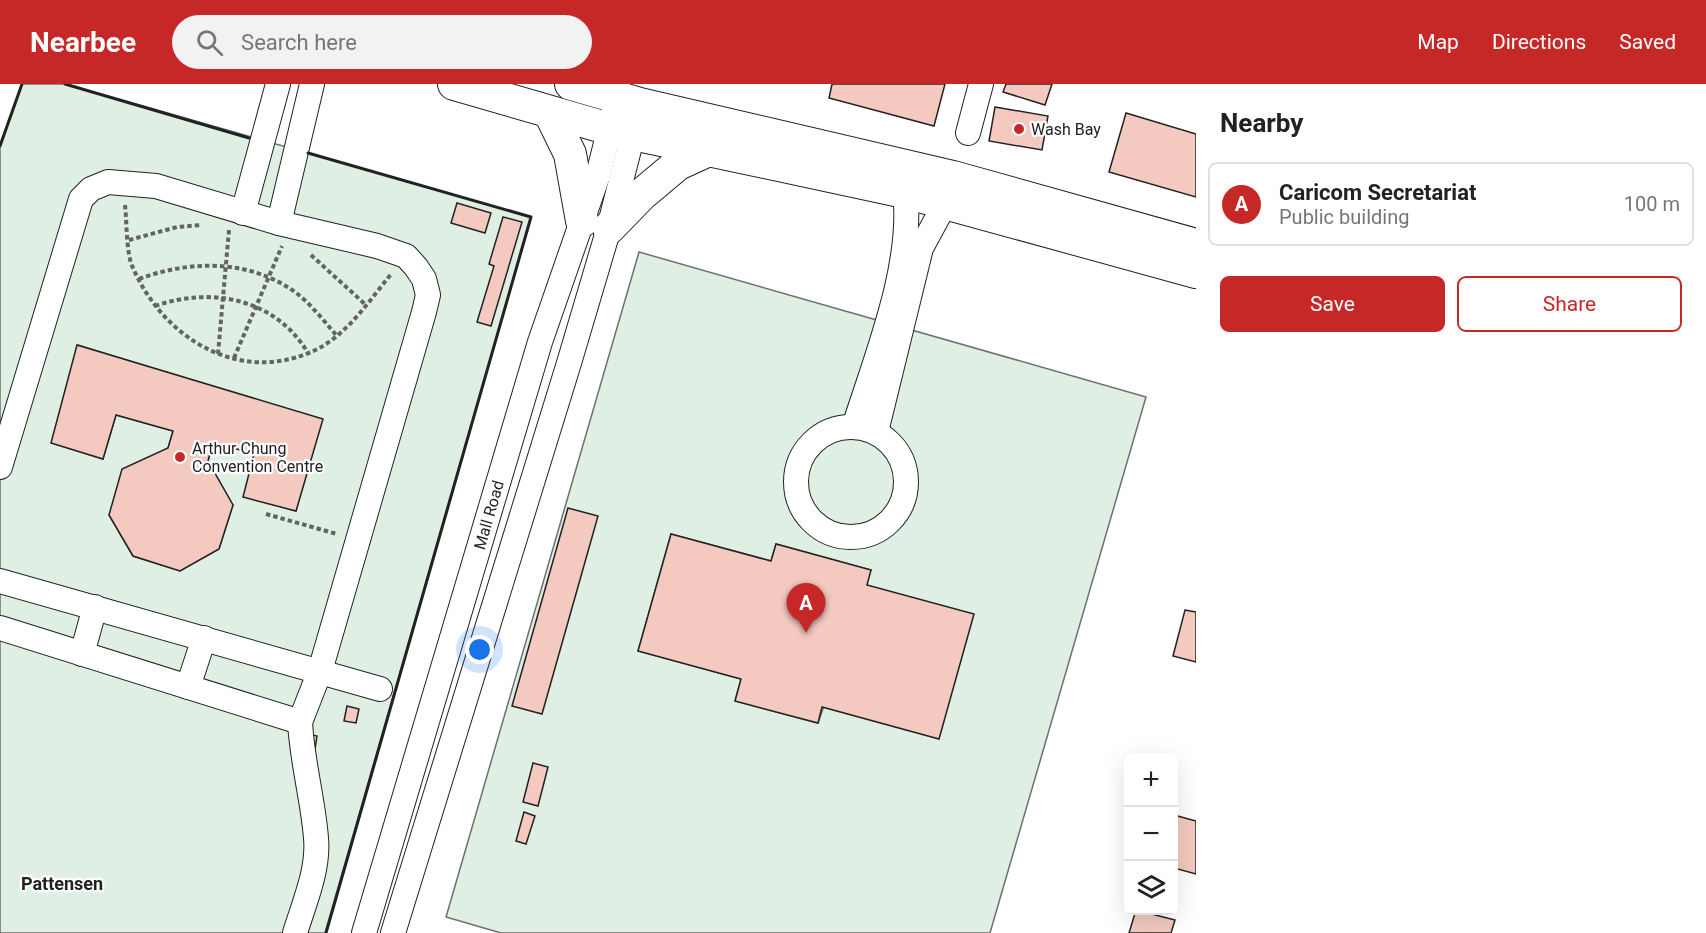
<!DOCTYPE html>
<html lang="en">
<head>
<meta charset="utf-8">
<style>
	:root { --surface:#fff; --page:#f2f2f2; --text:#222; --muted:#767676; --line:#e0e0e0; --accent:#c62828 }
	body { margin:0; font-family:Roboto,sans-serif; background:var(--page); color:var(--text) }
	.controls { position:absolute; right:18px; bottom:18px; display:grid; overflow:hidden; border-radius:9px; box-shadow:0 6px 24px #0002 }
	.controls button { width:54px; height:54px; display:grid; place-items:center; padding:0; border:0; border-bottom:2px solid var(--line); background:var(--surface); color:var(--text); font:30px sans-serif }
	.you { position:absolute; left:480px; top:566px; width:21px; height:21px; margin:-15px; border:4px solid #fff; border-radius:50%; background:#1a73e8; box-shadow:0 0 0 9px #1a73e833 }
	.badge { display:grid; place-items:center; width:39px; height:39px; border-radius:50%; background:var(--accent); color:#fff; font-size:20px; font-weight:700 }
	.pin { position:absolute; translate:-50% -50px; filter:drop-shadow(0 2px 3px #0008) }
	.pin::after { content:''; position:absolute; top:32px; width:21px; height:18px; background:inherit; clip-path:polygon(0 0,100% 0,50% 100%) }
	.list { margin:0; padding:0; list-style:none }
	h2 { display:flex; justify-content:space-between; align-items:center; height:78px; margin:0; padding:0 24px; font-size:26px }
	h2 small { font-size:20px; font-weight:400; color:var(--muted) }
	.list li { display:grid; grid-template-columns:39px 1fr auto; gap:18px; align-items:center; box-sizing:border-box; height:84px; margin:0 12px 12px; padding:0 12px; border:2px solid var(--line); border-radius:9px }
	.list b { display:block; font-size:22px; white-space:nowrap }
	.list p { margin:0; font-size:20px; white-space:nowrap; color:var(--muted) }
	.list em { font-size:20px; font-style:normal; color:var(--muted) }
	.actions { display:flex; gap:12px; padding:18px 24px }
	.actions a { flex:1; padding:14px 0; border:2px solid var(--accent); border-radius:9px; text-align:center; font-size:21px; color:var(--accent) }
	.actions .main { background:var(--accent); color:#fff }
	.icon { flex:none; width:33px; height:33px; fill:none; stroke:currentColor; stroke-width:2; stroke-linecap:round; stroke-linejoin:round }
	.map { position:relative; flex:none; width:1196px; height:849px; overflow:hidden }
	header { display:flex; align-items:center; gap:36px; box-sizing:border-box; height:84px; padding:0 30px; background:var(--accent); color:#fff }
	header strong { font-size:28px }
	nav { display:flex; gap:33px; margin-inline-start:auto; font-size:21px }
	.search { width:420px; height:54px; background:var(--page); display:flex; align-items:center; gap:15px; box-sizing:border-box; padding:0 21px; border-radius:33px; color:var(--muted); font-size:22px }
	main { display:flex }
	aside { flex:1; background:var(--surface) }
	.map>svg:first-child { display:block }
</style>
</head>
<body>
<header>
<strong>Nearbee</strong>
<div class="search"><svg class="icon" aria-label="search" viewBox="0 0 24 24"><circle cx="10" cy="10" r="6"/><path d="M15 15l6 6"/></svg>Search here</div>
<nav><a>Map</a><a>Directions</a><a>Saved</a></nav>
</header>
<main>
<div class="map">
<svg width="1196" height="849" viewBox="0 0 1196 849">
	<rect width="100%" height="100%" fill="#fff"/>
	<g fill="#e0efe3" stroke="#6f6f6f" stroke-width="1.5" fill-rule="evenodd">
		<path d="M22 0H66L531 133 325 849H0V62ZM78 261 322 336 296 427 244 413 254 370 213 358 208 377 233 421 219 465 180 487 133 472 109 431 168 364 173 347 116 331 103 375 52 359Z"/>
		<path d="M639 168 1146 313 990 849H501L446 833ZM671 450 771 477 776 460 871 486 818 639 735 617 741 595 638 567Z"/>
	</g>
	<g fill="#f3c9c0" stroke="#222" stroke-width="1.5">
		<path d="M832 0H945L934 42 829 14Z"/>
		<path d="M1006 0H1052L1045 21 1003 8Z"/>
		<path d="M995 23 1048 32 1042 66 989 57Z"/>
		<path d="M1126 29 1196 50V113L1109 88Z"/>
		<path d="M457 119 491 129 485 149 451 139Z"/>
		<path d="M503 133 522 138 491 242 477 238 494 182 489 180Z"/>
		<path d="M77 261 323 335 296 427 243 413 254 370 213 358 208 377 233 421 219 465 180 487 133 472 109 431 122 385 168 364 173 347 116 331 103 375 51 359Z"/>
		<path d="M568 424 598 432 542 630 512 622Z"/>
		<path d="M671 450 771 477 776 460 871 486 867 501 974 530 939 655 822 623 818 639 735 617 741 595 638 567Z"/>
		<path d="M1185 526 1196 528V578L1173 572Z"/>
		<path d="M347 622 359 625 356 639 344 637Z"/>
		<path d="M308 650 317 652 315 665 305 663Z"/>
		<path d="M533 679 548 683 538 722 523 718Z"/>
		<path d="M524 728 535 732 526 760 516 757Z"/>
		<path d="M1174 731 1196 737V790L1174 784Z"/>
		<path d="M1136 826 1175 836 1171 849H1129Z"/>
	</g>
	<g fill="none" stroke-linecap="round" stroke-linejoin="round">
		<defs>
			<g id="minor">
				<path d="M968 49 981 0"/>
				<path d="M243 129 278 0"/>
				<path d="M279 139 312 0"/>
				<circle cx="851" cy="398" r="55"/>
				<path d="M854 343C876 273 914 181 905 108"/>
				<path d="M876 348 921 164 946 118"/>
				<path d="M0 383 81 115 91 105 108 98 156 102 279 139 377 162 406 172 416 183 424 195 428 211 424 228 320 587 300 638 0 544"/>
				<path d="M0 497 380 605"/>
				<path d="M82 570 95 523"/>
				<path d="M188 603 204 554"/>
				<path d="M295 849C304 819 319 786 316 754 313 715 302 678 300 638"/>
				<path d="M364 849 540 258 598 91 614 28"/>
				<path d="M393 849 569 279 609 144 637 34"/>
			</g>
			<g id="major">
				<path d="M454 0 610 45 905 108 1196 188"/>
				<path d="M571 0 640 20 953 93 1196 161"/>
				<path d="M550 29 570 70 582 137"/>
				<path d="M609 144 641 111 678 80 711 65"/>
			</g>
		</defs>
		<use href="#minor" stroke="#222" stroke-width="26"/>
		<use href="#major" stroke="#222" stroke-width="34"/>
		<g stroke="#646464" stroke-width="4" stroke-dasharray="4.5 3" stroke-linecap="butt">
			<path d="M125 121C127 138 126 170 133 184 163 253 237 300 311 268 345 254 369 217 392 189"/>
			<path d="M129 156 177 143 201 141"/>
			<path d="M311 171 366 221"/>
			<path d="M139 195C190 176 249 175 295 208 311 220 324 237 337 252"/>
			<path d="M155 222C212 202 276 215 308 269"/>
			<path d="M218 270 229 146"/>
			<path d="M234 274 282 162"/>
			<path d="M266 430 337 450"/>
		</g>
		<use href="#minor" stroke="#fff" stroke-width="24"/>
		<use href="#major" stroke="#fff" stroke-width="32"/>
		<g stroke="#222" stroke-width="3">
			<path d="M65 0 249 54"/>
			<path d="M0 62 22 0"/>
			<path d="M308 69 531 133 326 849"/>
		</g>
	</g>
	<g fill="#c62828" stroke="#fff" stroke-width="2">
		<circle cx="1019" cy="45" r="6"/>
		<circle cx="180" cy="373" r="6"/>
	</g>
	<g text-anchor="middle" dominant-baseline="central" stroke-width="4.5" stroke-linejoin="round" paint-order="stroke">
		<g font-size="16" fill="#222" stroke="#fff" text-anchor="start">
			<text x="1031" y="45">Wash Bay</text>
			<text x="192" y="364">Arthur Chung<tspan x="192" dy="18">Convention Centre</tspan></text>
		</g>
		<g font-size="16" fill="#222" stroke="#fff">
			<text transform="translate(489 431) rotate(-74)">Mall Road</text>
		</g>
		<g font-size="18" font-weight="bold" fill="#222" stroke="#fff">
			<text x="62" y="799">Pattensen</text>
		</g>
	</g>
</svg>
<div class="controls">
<button>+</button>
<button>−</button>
<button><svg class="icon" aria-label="layers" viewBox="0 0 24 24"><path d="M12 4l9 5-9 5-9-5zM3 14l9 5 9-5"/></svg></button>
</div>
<div class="you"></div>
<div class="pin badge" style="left:806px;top:549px">A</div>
</div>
<aside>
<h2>Nearby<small></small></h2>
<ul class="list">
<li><span class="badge">A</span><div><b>Caricom Secretariat</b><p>Public building</p></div><em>100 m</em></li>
</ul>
<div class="actions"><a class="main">Save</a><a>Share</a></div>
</aside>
</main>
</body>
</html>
